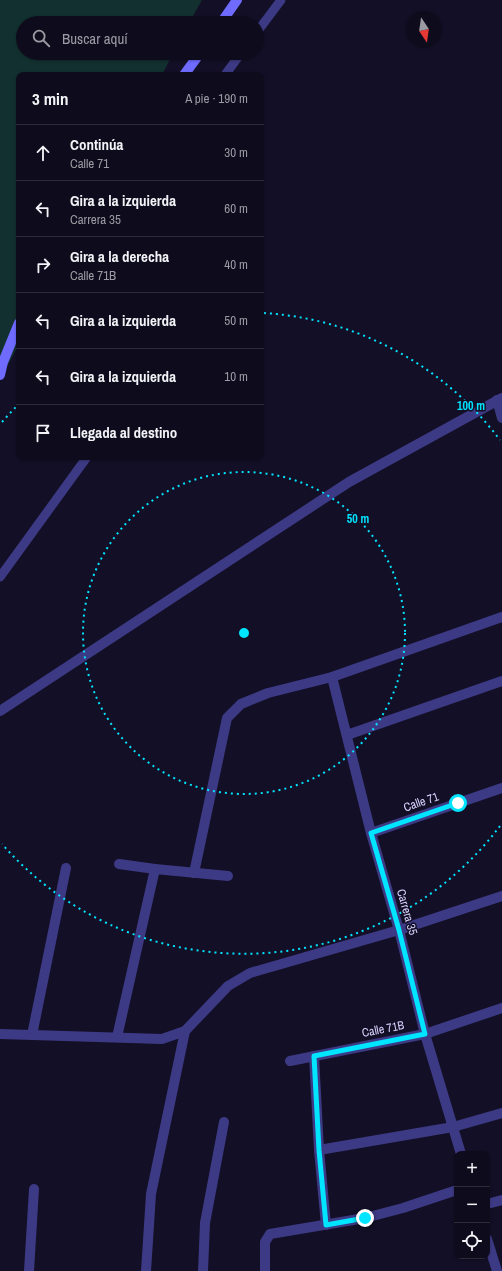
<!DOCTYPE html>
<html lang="es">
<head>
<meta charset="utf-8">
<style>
	:root { --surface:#0e0b1c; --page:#1c1929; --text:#f1f3f6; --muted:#9b9ba3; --line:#2e2b3b }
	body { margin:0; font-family:"Archivo Narrow",sans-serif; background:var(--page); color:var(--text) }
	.controls { position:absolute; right:12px; bottom:12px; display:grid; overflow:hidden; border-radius:8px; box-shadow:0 1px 3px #0004 }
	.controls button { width:36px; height:36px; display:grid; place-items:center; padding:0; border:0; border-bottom:1px solid var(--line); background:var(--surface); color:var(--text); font:20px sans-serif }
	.compass { position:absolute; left:406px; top:12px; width:36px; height:36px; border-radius:50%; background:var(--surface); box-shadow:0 1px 3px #0004; rotate:167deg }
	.stop { position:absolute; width:12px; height:12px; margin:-9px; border:3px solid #00e5ff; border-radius:50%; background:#fff }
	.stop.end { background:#00e5ff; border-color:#fff; box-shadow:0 1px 4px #0008 }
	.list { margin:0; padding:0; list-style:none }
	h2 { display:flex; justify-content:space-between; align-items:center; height:52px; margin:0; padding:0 16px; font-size:17px }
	h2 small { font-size:13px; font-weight:400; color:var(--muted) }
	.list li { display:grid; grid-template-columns:26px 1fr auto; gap:12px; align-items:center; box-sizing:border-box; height:56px; padding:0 16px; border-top:1px solid var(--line) }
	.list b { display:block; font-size:15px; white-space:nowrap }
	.list p { margin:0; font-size:13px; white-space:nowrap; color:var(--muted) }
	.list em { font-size:13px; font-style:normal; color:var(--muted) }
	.icon { flex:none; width:22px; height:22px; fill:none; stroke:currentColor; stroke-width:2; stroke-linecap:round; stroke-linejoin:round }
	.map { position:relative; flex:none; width:502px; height:1271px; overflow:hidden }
	.search { position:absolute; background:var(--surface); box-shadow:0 1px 3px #0004; left:16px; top:16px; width:248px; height:44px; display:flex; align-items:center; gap:10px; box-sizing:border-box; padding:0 14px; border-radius:22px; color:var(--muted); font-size:15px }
	.panel { position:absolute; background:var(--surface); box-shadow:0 1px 3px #0004; left:16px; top:72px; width:248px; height:388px; border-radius:8px }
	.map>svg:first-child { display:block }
</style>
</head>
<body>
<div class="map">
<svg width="502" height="1271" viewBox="0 0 502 1271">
	<rect width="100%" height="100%" fill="#130f26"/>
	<path fill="#12302f" d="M0 0H202L189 23H23V53H173L162 75H19V344L0 380Z"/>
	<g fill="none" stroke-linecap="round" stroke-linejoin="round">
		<g stroke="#3d3a85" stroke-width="9">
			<path d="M257 32 281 0"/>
			<path d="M225 75 241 53"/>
			<path d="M0 577 87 457"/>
		</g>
		<g stroke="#3d3a85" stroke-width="10">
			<path d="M497 400 502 418"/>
			<path d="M332 677 371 833 399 930 425 1034 461 1154"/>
			<path d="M0 711 349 482 502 398"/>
			<path d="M347 735 502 681"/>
			<path d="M371 833 502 788"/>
			<path d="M119 864 155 869 228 876"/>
			<path d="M194 873 227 718 241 704 268 693 332 677 502 617"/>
			<path d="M0 1034 162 1039 185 1031 228 986 250 973 399 930 502 896"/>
			<path d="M32 1035 66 868"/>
			<path d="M117 1037 155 869"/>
			<path d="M314 1056 319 1150 326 1225"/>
			<path d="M290 1061 425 1034 502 1008"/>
			<path d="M319 1150 453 1127 502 1113"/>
			<path d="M487 1204 502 1200"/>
			<path d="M487 1239 497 1271"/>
			<path d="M29 1271 34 1189"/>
			<path d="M146 1271 151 1194 185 1031"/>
			<path d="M203 1271 205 1223 224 1122"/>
			<path d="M265 1271V1242L270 1234 365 1218 403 1208 457 1190"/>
		</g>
		<g stroke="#6f6bff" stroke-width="10">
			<path d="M221 23 237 0"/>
			<path d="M184 75 200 53"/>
			<path d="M0 375 3 362 19 323"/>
		</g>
	</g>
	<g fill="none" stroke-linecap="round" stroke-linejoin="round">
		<path stroke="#00e5ff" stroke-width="5" d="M365 1218 326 1225 319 1150 314 1056 425 1034 399 930 371 833 458 803"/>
	</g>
	<g fill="none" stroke="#00e5ff" stroke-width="2" stroke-dasharray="2 4">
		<circle cx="244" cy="633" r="161"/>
		<path d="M500 826A321 321 0 0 1 2 844M2 422A321 321 0 0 1 17 406M264 313A321 321 0 0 1 500 440"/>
	</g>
	<g text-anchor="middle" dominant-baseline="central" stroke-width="3" stroke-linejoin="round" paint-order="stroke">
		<g font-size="12" fill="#d9d4ff" stroke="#130f26">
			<text transform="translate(421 802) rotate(-19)">Calle 71</text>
			<text transform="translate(407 912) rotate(74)">Carrera 35</text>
			<text transform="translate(383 1029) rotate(-11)">Calle 71B</text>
		</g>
	</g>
	<circle cx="244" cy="633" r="6" fill="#00e5ff" stroke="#130f26" stroke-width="2"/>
	<g font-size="12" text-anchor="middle" font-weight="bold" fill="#00e5ff" stroke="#130f26" stroke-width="3" stroke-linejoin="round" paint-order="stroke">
		<text x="471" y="410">100 m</text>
		<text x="358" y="523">50 m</text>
	</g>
</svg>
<div class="controls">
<button>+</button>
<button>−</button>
<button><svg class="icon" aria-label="locate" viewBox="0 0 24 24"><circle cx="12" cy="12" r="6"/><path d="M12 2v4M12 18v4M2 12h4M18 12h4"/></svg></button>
</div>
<svg class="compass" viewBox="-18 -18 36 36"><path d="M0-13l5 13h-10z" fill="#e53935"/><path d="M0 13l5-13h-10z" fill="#9b9ba3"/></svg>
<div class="stop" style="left:458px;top:803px"></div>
<div class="stop end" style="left:365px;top:1218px"></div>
<div class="search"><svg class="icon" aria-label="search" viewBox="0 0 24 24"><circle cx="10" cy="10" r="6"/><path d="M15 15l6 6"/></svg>Buscar aquí</div>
<section class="panel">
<h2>3 min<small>A pie · 190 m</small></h2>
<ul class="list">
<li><svg class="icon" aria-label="ahead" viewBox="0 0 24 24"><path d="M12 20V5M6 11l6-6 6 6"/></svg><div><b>Continúa</b><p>Calle 71</p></div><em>30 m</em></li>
<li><svg class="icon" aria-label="left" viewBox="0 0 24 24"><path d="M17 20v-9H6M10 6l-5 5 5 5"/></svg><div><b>Gira a la izquierda</b><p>Carrera 35</p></div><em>60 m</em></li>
<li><svg class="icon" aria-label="right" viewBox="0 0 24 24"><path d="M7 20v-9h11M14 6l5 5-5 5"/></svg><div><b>Gira a la derecha</b><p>Calle 71B</p></div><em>40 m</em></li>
<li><svg class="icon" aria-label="left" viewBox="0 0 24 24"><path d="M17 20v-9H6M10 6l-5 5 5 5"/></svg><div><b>Gira a la izquierda</b></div><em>50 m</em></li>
<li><svg class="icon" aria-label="left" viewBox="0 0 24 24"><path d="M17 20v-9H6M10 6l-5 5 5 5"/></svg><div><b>Gira a la izquierda</b></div><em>10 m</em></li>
<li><svg class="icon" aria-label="arrive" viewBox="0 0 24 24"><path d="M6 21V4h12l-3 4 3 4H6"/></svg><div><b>Llegada al destino</b></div></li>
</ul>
</section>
</div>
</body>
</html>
